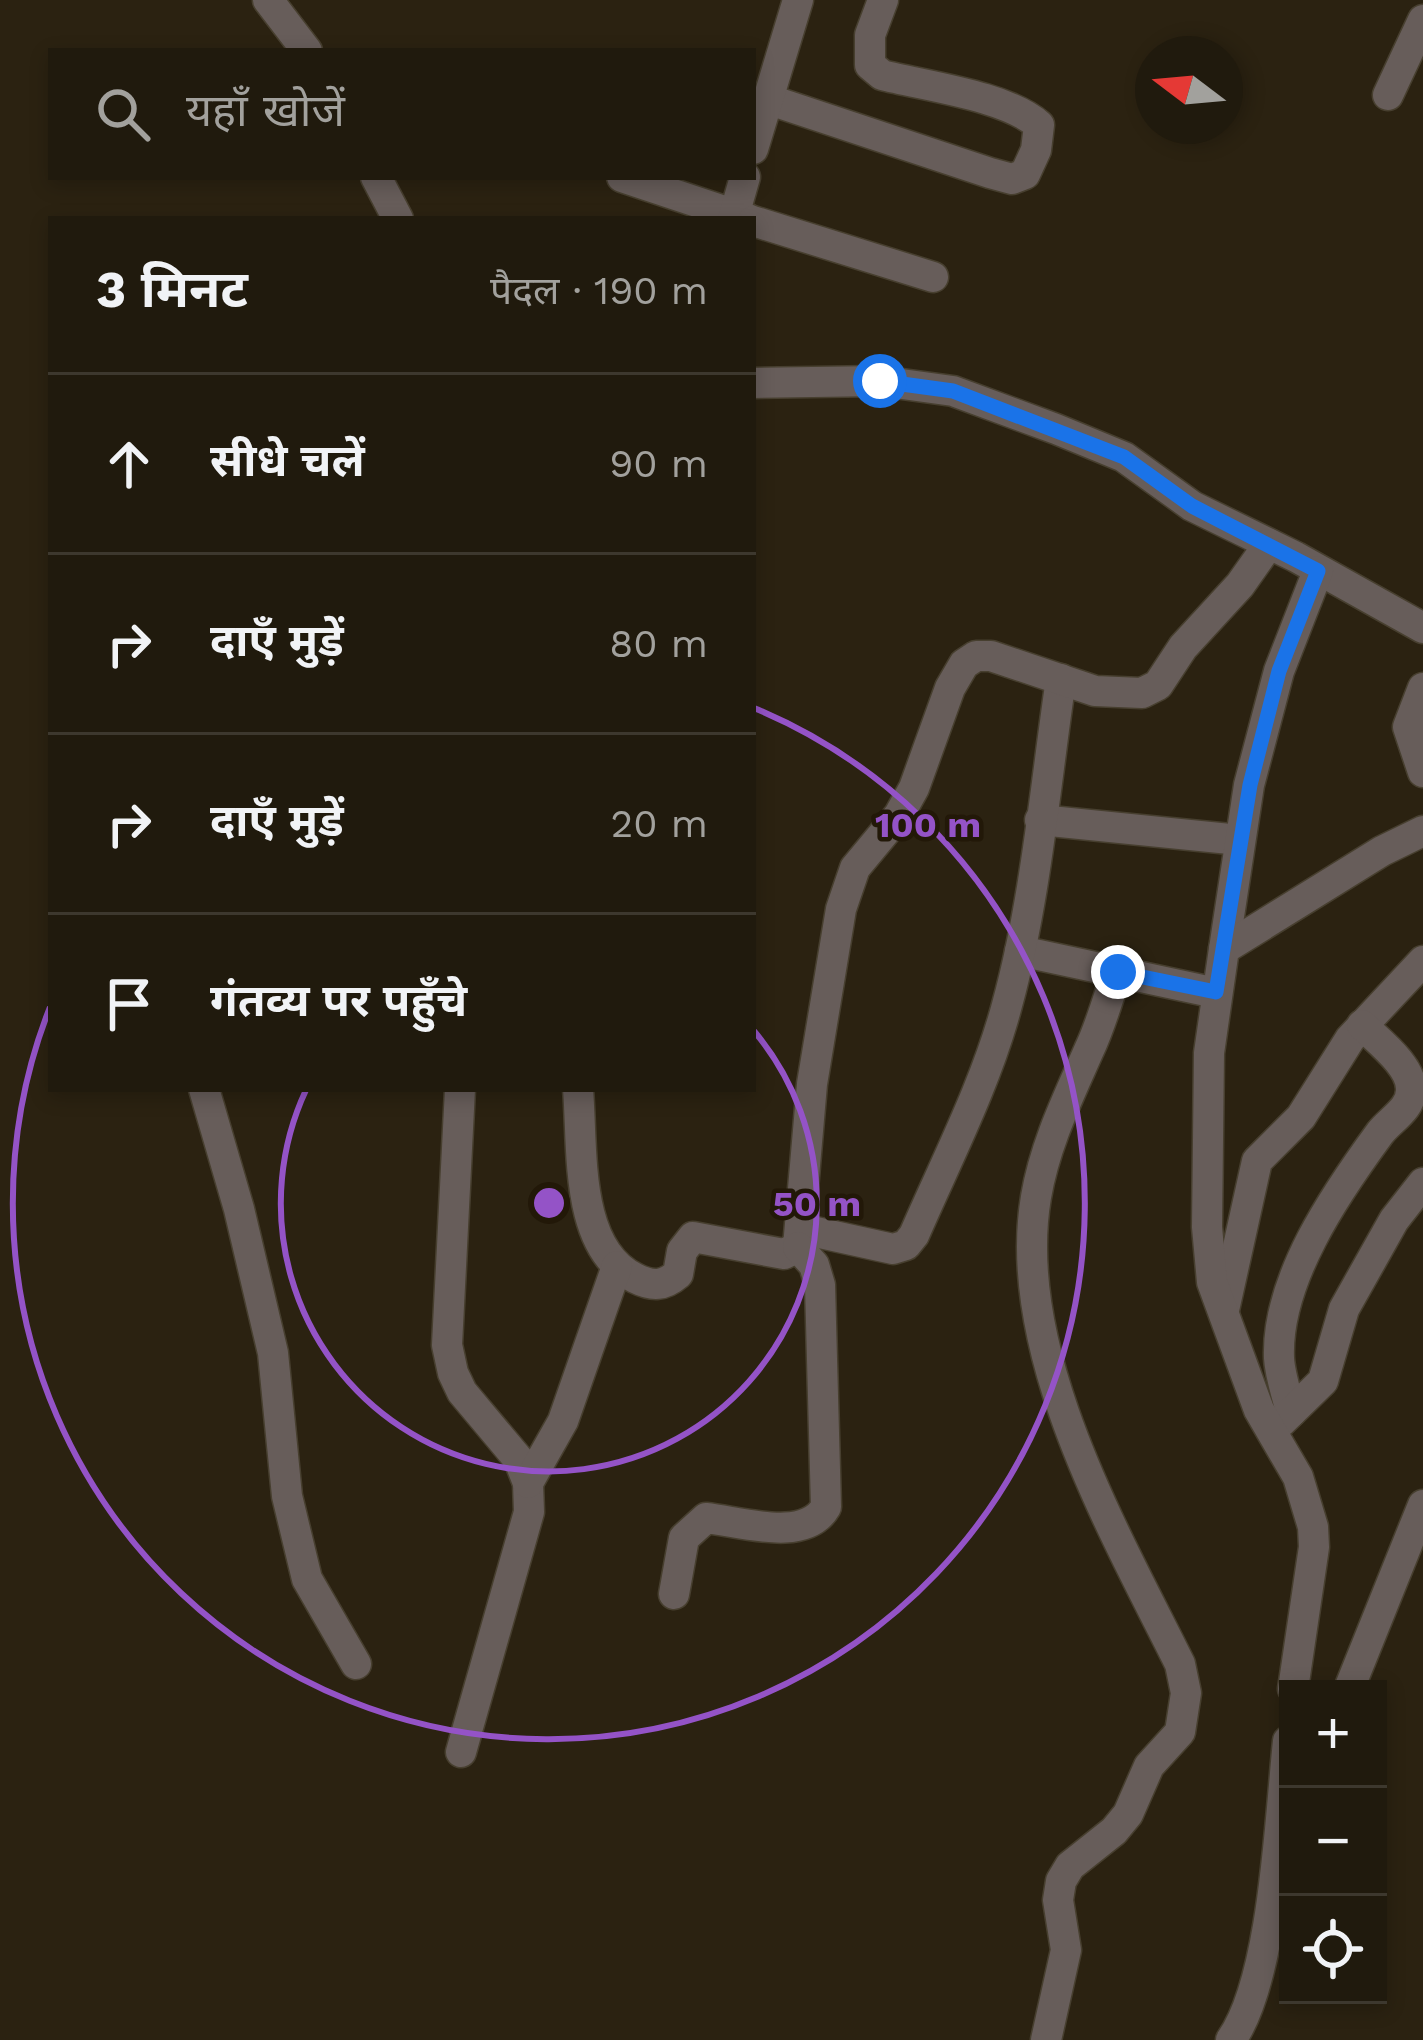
<!DOCTYPE html>
<html lang="hi">
<head>
<meta charset="utf-8">
<style>
	:root { --surface:#201a0d; --page:#2d271b; --text:#f1f3f6; --muted:#a2a19d; --line:#3d382e }
	body { margin:0; font-family:"Work Sans","Noto Sans Devanagari",sans-serif; background:var(--page); color:var(--text) }
	.controls { position:absolute; right:36px; bottom:36px; display:grid; overflow:hidden; border-radius:0px; box-shadow:0 6px 18px #0003 }
	.controls button { width:108px; height:108px; display:grid; place-items:center; padding:0; border:0; border-bottom:3px solid var(--line); background:var(--surface); color:var(--text); font:60px sans-serif }
	.compass { position:absolute; left:1135px; top:36px; width:108px; height:108px; border-radius:50%; background:var(--surface); box-shadow:0 6px 18px #0003; rotate:286deg }
	.stop { position:absolute; width:36px; height:36px; margin:-27px; border:9px solid #1a73e8; border-radius:50%; background:#fff }
	.stop.end { background:#1a73e8; border-color:#fff; box-shadow:0 3px 12px #0008 }
	.list { margin:0; padding:0; list-style:none }
	h2 { display:flex; justify-content:space-between; align-items:center; height:156px; margin:0; padding:0 48px; font-size:51px }
	h2 small { font-size:39px; font-weight:400; color:var(--muted) }
	.list li { display:grid; grid-template-columns:78px 1fr auto; gap:36px; align-items:center; box-sizing:border-box; height:180px; padding:0 48px; border-top:3px solid var(--line) }
	.list b { display:block; font-size:45px; white-space:nowrap }
	.list em { font-size:39px; font-style:normal; color:var(--muted) }
	.icon { flex:none; width:66px; height:66px; fill:none; stroke:currentColor; stroke-width:2; stroke-linecap:round; stroke-linejoin:round }
	.map { position:relative; flex:none; width:1423px; height:2040px; overflow:hidden }
	.search { position:absolute; background:var(--surface); box-shadow:0 6px 18px #0003; left:48px; top:48px; width:708px; height:132px; display:flex; align-items:center; gap:30px; box-sizing:border-box; padding:0 42px; border-radius:0px; color:var(--muted); font-size:45px }
	.panel { position:absolute; background:var(--surface); box-shadow:0 6px 18px #0003; left:48px; top:216px; width:708px; height:876px; border-radius:0px }
	.map>svg:first-child { display:block }
</style>
</head>
<body>
<div class="map">
<svg width="1423" height="2040" viewBox="0 0 1423 2040">
	<rect width="100%" height="100%" fill="#2b2211"/>
	<g fill="none" stroke-linecap="round" stroke-linejoin="round">
		<defs>
			<g id="minor">
				<path d="M268 0 307 51"/>
				<path d="M1388 95 1423 20"/>
				<path d="M767 99 990 173 1012 179 1025 174 1036 150 1039 125C1007 96 925 86 882 75L870 65V35L883 0"/>
				<path d="M753 149 798 0"/>
				<path d="M376 177 398 219"/>
				<path d="M622 177 748 219"/>
				<path d="M733 219 745 177"/>
				<path d="M753 221 933 277"/>
				<path d="M753 383 880 381 953 391 1056 429 1124 457 1192 506 1296 557 1423 628"/>
				<path d="M1423 688 1408 727 1423 772"/>
				<path d="M1040 820 1240 840"/>
				<path d="M1224 949 1249 785 1279 671 1318 571"/>
				<path d="M1020 951 1216 993"/>
				<path d="M204 1089 239 1209 273 1353 287 1496 307 1579 356 1664"/>
				<path d="M460 1089 447 1345 453 1373 462 1392 519 1460 528 1483 529 1512 461 1752"/>
				<path d="M578 1089C583 1149 574 1248 635 1278 653 1287 664 1286 678 1274L682 1251 693 1237 784 1254 798 1247"/>
				<path d="M802 1229 893 1249 906 1245 914 1235C947 1159 986 1084 1007 1005 1036 899 1045 787 1061 679"/>
				<path d="M798 1247 812 1084 841 909 855 868 899 815 914 788 950 688 964 664 976 656H991L1095 691 1142 693 1158 685 1183 647 1240 585 1269 544"/>
				<path d="M1224 1310 1257 1161 1301 1117 1350 1039 1423 961"/>
				<path d="M1291 1412C1287 1395 1280 1376 1279 1358 1276 1280 1336 1193 1380 1133 1391 1119 1411 1109 1411 1090 1412 1066 1378 1041 1362 1025"/>
				<path d="M1281 1422 1323 1381 1344 1309 1394 1220 1423 1183"/>
				<path d="M528 1483 563 1421 617 1266"/>
				<path d="M674 1594 684 1538 706 1518C742 1522 805 1543 826 1507L820 1285 814 1265 798 1247"/>
				<path d="M1293 1689 1314 1547 1313 1527 1298 1477 1259 1410 1212 1282 1207 1227 1209 1053 1224 949 1382 851 1423 831"/>
				<path d="M1349 1689 1423 1505"/>
				<path d="M1046 2040 1066 1950 1058 1900 1061 1881 1070 1866 1114 1831 1128 1814 1149 1766 1180 1732 1186 1693 1180 1664C1114 1531 1010 1351 1036 1197 1045 1144 1068 1098 1089 1050 1101 1025 1108 998 1117 972"/>
				<path d="M1231 2040C1274 1979 1280 1817 1288 1741"/>
			</g>
		</defs>
		<use href="#minor" stroke="#473f2f" stroke-width="33"/>
		<use href="#minor" stroke="#675d5a" stroke-width="30"/>
	</g>
	<g fill="none" stroke-linecap="round" stroke-linejoin="round">
		<path stroke="#1a73e8" stroke-width="15" d="M880 381 953 391 1124 457 1192 506 1318 571 1279 671 1250 785 1216 992 1118 972"/>
	</g>
	<g fill="none" stroke="#9453c7" stroke-width="6">
		<path d="M754 1031A268 268 0 1 1 306 1090"/>
		<path d="M754 708A536 536 0 1 1 50 1007"/>
	</g>
	<circle cx="549" cy="1203" r="18" fill="#9453c7" stroke="#221808" stroke-width="6"/>
	<g font-size="36" text-anchor="middle" font-weight="bold" fill="#9453c7" stroke="#221808" stroke-width="9" stroke-linejoin="round" paint-order="stroke">
		<text x="928" y="837">100 m</text>
		<text x="817" y="1216">50 m</text>
	</g>
</svg>
<div class="controls">
<button>+</button>
<button>−</button>
<button><svg class="icon" aria-label="locate" viewBox="0 0 24 24"><circle cx="12" cy="12" r="6"/><path d="M12 2v4M12 18v4M2 12h4M18 12h4"/></svg></button>
</div>
<svg class="compass" viewBox="-18 -18 36 36"><path d="M0-13l5 13h-10z" fill="#e53935"/><path d="M0 13l5-13h-10z" fill="#a2a19d"/></svg>
<div class="stop" style="left:880px;top:381px"></div>
<div class="stop end" style="left:1118px;top:972px"></div>
<div class="search"><svg class="icon" aria-label="search" viewBox="0 0 24 24"><circle cx="10" cy="10" r="6"/><path d="M15 15l6 6"/></svg>यहाँ खोजें</div>
<section class="panel">
<h2>3 मिनट<small>पैदल · 190 m</small></h2>
<ul class="list">
<li><svg class="icon" aria-label="ahead" viewBox="0 0 24 24"><path d="M12 20V5M6 11l6-6 6 6"/></svg><div><b>सीधे चलें</b></div><em>90 m</em></li>
<li><svg class="icon" aria-label="right" viewBox="0 0 24 24"><path d="M7 20v-9h11M14 6l5 5-5 5"/></svg><div><b>दाएँ मुड़ें</b></div><em>80 m</em></li>
<li><svg class="icon" aria-label="right" viewBox="0 0 24 24"><path d="M7 20v-9h11M14 6l5 5-5 5"/></svg><div><b>दाएँ मुड़ें</b></div><em>20 m</em></li>
<li><svg class="icon" aria-label="arrive" viewBox="0 0 24 24"><path d="M6 21V4h12l-3 4 3 4H6"/></svg><div><b>गंतव्य पर पहुँचे</b></div></li>
</ul>
</section>
</div>
</body>
</html>
